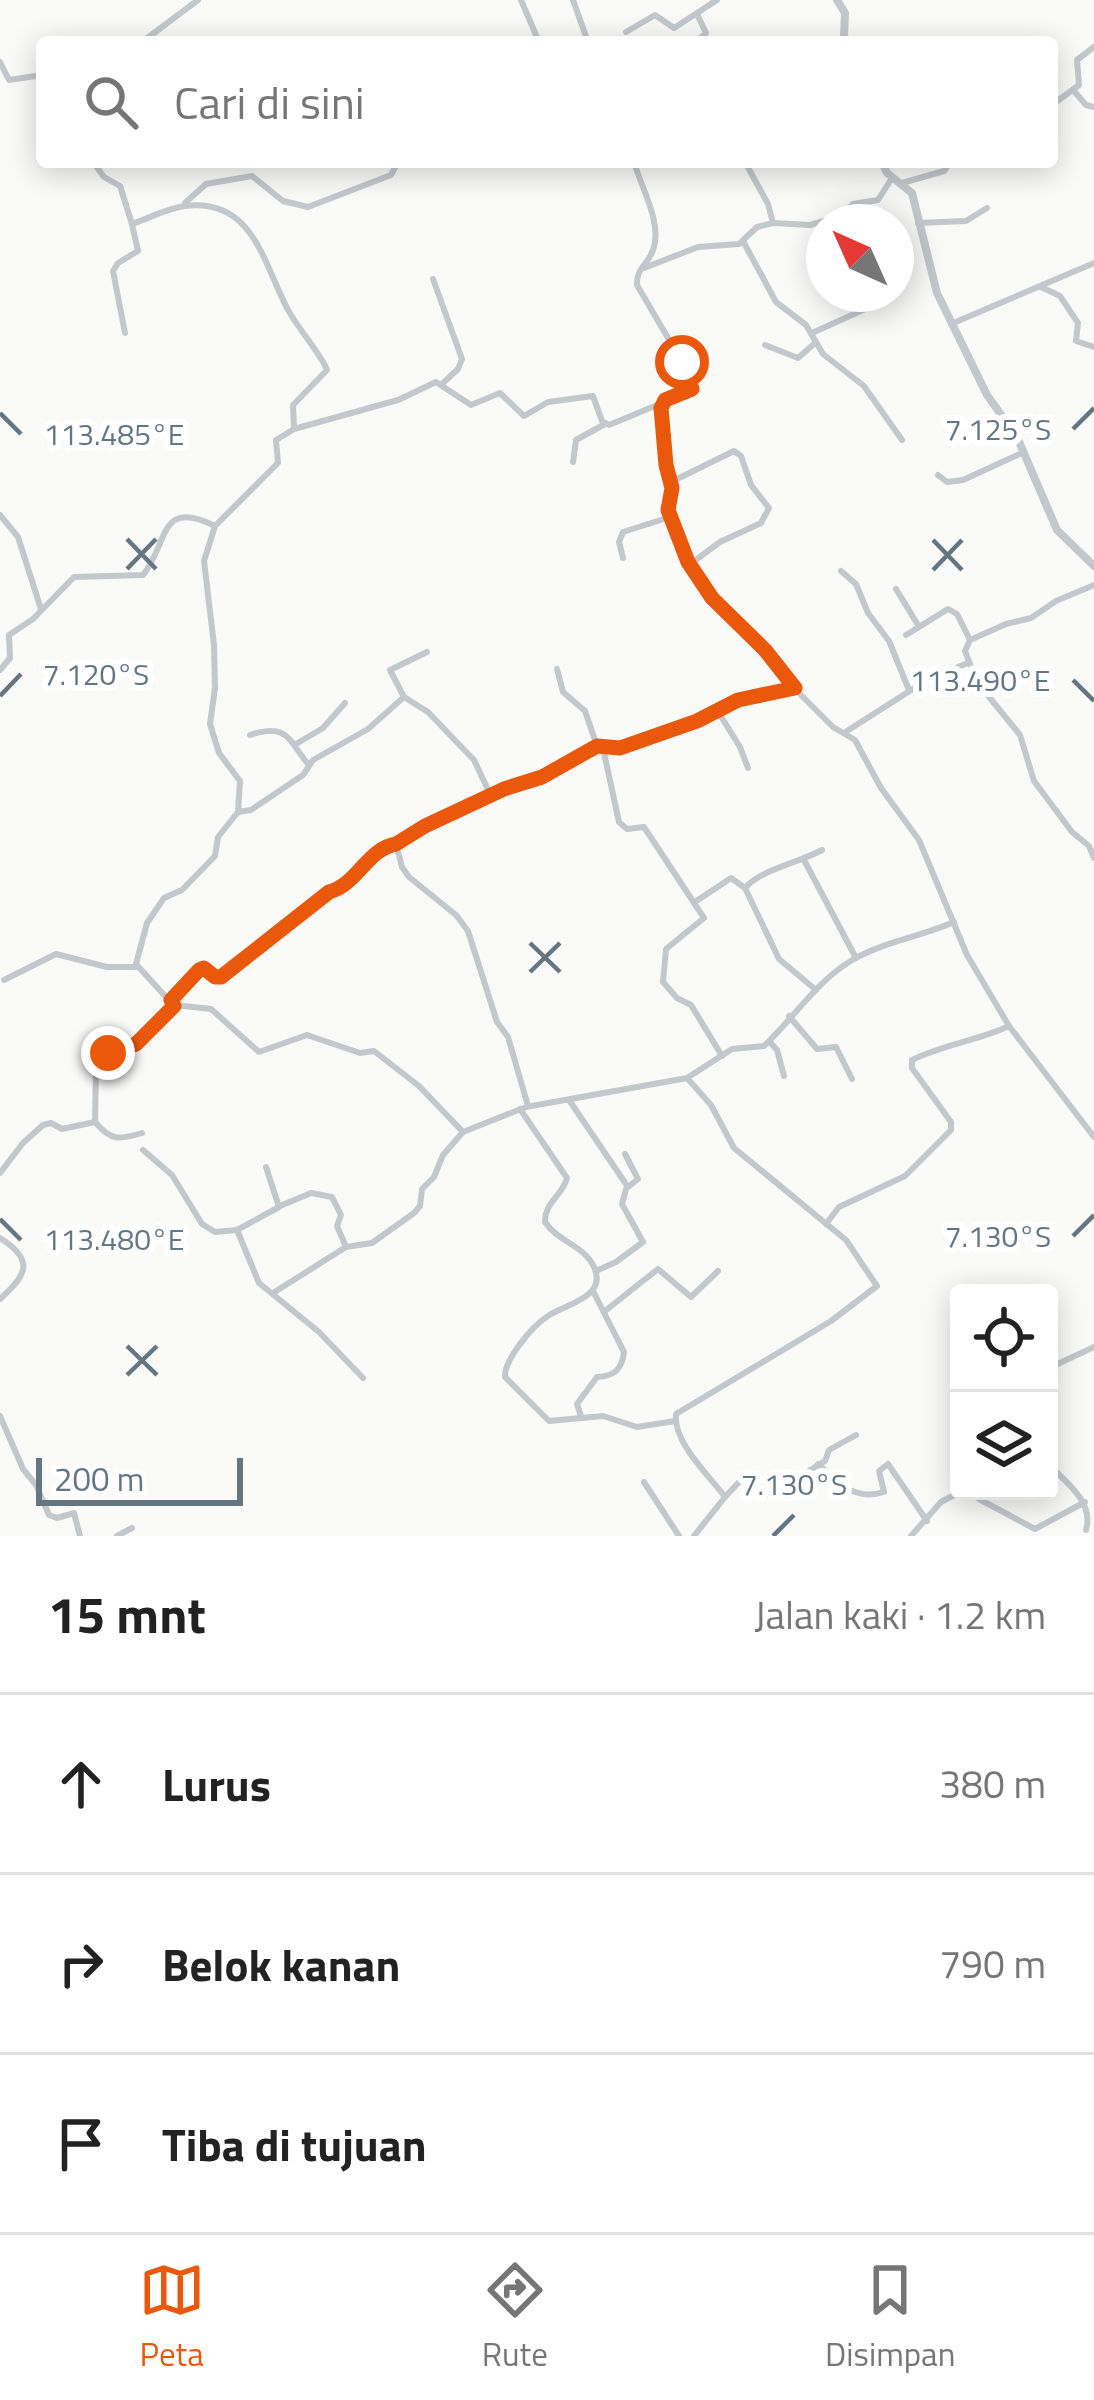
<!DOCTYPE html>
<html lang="id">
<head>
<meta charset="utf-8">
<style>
	:root { --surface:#fff; --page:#f6f6f6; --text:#222; --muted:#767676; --line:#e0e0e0; --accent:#ea580c }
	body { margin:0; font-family:"Titillium Web",sans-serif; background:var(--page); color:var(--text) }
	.controls { position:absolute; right:36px; bottom:36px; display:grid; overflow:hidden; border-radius:12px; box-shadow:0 6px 30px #0003 }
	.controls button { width:108px; height:108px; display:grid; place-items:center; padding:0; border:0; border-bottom:3px solid var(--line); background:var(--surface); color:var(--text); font:60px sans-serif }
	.compass { position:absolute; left:806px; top:204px; width:108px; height:108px; border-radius:50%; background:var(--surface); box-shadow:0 6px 30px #0003; rotate:315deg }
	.scale { position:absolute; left:36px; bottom:30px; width:207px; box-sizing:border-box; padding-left:12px; border:6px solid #657683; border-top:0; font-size:33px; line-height:42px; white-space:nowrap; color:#657683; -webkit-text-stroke:9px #fff; paint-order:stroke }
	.stop { position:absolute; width:36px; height:36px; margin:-27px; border:9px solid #ea580c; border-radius:50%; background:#fff }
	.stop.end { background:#ea580c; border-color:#fff; box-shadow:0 3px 12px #0008 }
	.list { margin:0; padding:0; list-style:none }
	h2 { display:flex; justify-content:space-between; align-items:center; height:156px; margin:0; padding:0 48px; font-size:51px }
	h2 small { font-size:39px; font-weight:400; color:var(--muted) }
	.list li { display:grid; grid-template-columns:78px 1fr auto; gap:36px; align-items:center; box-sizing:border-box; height:180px; padding:0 48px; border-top:3px solid var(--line) }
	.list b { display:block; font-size:45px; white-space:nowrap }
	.list em { font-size:39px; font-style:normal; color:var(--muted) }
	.icon { flex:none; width:66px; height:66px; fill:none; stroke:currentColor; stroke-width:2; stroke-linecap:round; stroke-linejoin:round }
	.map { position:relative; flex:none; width:1094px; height:1536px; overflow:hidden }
	.search { position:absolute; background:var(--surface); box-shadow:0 6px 30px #0003; left:36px; right:36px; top:36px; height:132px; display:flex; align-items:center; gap:30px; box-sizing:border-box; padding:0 42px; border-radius:12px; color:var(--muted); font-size:45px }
	.sheet { height:696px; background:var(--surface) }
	nav { display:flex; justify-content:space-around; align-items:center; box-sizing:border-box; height:168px; border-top:3px solid var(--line); background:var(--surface); font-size:33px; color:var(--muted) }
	nav a { display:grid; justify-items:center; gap:6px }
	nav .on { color:var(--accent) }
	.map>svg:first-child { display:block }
</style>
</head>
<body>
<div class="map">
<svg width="1094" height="1536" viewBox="0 0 1094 1536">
	<rect width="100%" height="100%" fill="#fafaf8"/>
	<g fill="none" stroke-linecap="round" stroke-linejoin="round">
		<g stroke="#c3c8cc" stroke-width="6">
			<path d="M521 0 539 42"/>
			<path d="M573 0 588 42"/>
			<path d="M626 32 655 15 674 28 717 0"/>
			<path d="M142 42 198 0"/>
			<path d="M696 42 706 33 697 14"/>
			<path d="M0 62 9 80 42 75"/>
			<path d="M1074 91 1086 105 1094 107"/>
			<path d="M1052 105 1079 85 1077 60 1094 47"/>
			<path d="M634 162C641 187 663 224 653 250 648 265 636 268 637 285L682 362 691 389 665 400 661 408 666 465 672 488 668 510 688 562 712 598 765 650 795 689 833 727 855 740 881 788 919 840 967 955 1009 1026 1094 1137"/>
			<path d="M745 162 768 204 773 223"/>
			<path d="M902 183 944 171 951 162"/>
			<path d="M185 203 206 184 252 176 283 201 308 207 391 175 398 162"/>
			<path d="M918 223 966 221 987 208"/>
			<path d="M743 241 776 302 806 325 823 354 864 386 902 440"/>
			<path d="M644 268 698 247 739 244 757 227 773 223 810 225 841 216 853 204 878 200 892 178"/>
			<path d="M433 279 462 359 458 369 442 384"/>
			<path d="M1039 286 1060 296 1078 323 1076 341 1094 347"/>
			<path d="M951 324 1094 263"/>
			<path d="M125 333 113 271 118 263 138 251 132 224"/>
			<path d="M812 333 874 305"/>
			<path d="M765 345 798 358 815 343"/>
			<path d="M294 429 398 400 436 382 471 405 500 393 524 416 548 402 593 396 602 421 609 425 662 403"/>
			<path d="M573 462 576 440 605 424"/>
			<path d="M938 475 947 482 963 480 1024 452"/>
			<path d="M671 482 734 451 741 456 751 485 769 508 761 523 720 542 689 565"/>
			<path d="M0 515 18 537 41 609"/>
			<path d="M623 558 619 542 623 532 670 517"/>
			<path d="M841 571 856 584 868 613 889 641 909 690"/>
			<path d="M1094 585 1056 601 1031 618 1006 624 970 640 965 651 977 682 1020 735 1034 781 1072 832 1089 846 1094 858"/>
			<path d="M896 589 918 625"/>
			<path d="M906 635 948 609 957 614 970 640"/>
			<path d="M557 669 563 692 585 711 597 746"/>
			<path d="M0 670 10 658 9 635 33 619 74 577 143 575C169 543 158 498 215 526"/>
			<path d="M404 697 390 670 427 652"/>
			<path d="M717 710 740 747 748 768"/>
			<path d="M847 731 930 678 968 663"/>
			<path d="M250 735C289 722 288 741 309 765"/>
			<path d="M296 744 323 728 345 703"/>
			<path d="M603 748 619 822 627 829 644 827 704 918 666 949 663 982 677 998 691 1005 722 1056"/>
			<path d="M491 796 542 777 597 746 619 748 697 721 738 700 795 689"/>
			<path d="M238 812 251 810 303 775 313 760 368 729 404 697 428 712 474 760 491 796 402 840 396 844 402 867 409 877 456 915 468 931 497 1022 508 1037 528 1106"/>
			<path d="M804 860 856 958"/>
			<path d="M695 902 731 878 745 888"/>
			<path d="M4 980 56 954 107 967H138"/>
			<path d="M816 990 779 959 745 888C762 869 798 863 822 850"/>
			<path d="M171 1000 202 968 221 977 324 896 348 884 382 848 396 844"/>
			<path d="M174 1005 211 1009 259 1052 307 1035 360 1053 374 1051 419 1086 463 1132 526 1107 687 1078 732 1049 764 1046C794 1018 817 980 854 959 884 942 922 936 954 922"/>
			<path d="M789 1016 817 1049 836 1047 852 1079"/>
			<path d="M770 1042 777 1050 784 1076"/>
			<path d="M688 1079 711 1105 734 1148 846 1240 877 1286 831 1321 676 1414C673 1443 709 1475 725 1497L694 1536"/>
			<path d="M569 1100 628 1187 638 1179 625 1154"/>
			<path d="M520 1109 567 1178C563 1195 544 1203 545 1222 558 1242 584 1245 594 1267 608 1297 566 1304 548 1316 532 1326 504 1360 505 1377L549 1421 603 1416 637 1427 675 1421"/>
			<path d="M95 1122C111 1141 119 1140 142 1133"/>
			<path d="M143 1150 172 1175 202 1224 215 1232 237 1230"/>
			<path d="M266 1167 279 1207 237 1230 259 1283 319 1332 363 1378"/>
			<path d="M0 1173 23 1143 43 1125 51 1123 62 1129 95 1122 96 1069 101 1059 136 1044 174 1006 136 964 147 923 164 898 182 890 215 856 218 837 238 812 240 781 219 753 210 724 215 688 214 645 204 561 215 526 278 463 276 440 294 429 293 405 327 370C323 357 296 326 287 308 263 262 253 198 185 206 167 208 150 218 132 224L120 186 104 177 93 162"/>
			<path d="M280 1206 311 1193 332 1197 341 1215 337 1226 346 1247"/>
			<path d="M826 1224 839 1207 905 1176 951 1130V1122L912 1068V1060C944 1044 977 1041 1009 1026"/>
			<path d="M0 1238C35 1260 27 1275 0 1299"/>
			<path d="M596 1271 616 1262 643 1242 622 1204 626 1189"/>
			<path d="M273 1293 346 1247 372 1243 414 1213 420 1206 422 1189 434 1177 443 1155 463 1132"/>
			<path d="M605 1311 658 1269 691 1297 718 1271"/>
			<path d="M1049 1368 1094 1347"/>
			<path d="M1049 1398 1054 1410 1049 1418"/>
			<path d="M0 1416 23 1469 36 1485 49 1515 57 1518 74 1513 80 1536"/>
			<path d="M581 1416 577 1404 597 1377C614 1376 622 1370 624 1352L593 1291"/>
			<path d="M818 1464C839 1484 855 1501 884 1492L879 1471 888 1464 927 1521"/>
			<path d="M1049 1465C1067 1483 1094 1502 1086 1530"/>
			<path d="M644 1482 679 1536"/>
			<path d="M972 1491 979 1499 1035 1529 1085 1502"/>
			<path d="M725 1497 742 1479 762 1494 769 1495 825 1461 829 1450 856 1435"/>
			<path d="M117 1536 132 1528"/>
			<path d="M911 1536 941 1502 962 1491"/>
		</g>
		<g stroke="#c3c8cc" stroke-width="8">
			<path d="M837 0 845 13 844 37 849 42"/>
			<path d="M882 162 887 173 912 193 937 293 987 395 1017 437 1057 530 1094 566"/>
		</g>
	</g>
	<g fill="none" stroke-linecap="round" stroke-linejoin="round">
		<path stroke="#ea580c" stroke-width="15" d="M108 1053 136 1044 174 1006 171 1000 199 970 204 968 215 977H221L329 892C358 884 367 849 396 844L425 826 504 789 542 777 597 746 620 748 697 721 738 700 795 688 765 650 712 598 688 562 668 510 672 488 666 465 661 408 665 400 692 389 682 362"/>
	</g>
	<path fill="none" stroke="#657683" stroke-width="4.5" d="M0 413 21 434M1073 429 1094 408M127 539 156 569M933 540 962 570M127 569 156 539M933 570 962 540M1073 680 1094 701M0 696 21 674M530 943 560 972M530 972 560 943M0 1219 21 1240M1073 1236 1094 1215M127 1346 157 1375M127 1375 157 1346M773 1536 794 1515"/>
	<g font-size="30" text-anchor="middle" fill="#657683" stroke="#fff" stroke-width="12" stroke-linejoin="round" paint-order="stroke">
		<text x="998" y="440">7.125°S</text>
		<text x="114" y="445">113.485°E</text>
		<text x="96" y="685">7.120°S</text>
		<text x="980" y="691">113.490°E</text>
		<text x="998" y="1247">7.130°S</text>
		<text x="114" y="1250">113.480°E</text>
		<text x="794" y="1495">7.130°S</text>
	</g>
</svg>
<div class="controls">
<button><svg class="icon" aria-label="locate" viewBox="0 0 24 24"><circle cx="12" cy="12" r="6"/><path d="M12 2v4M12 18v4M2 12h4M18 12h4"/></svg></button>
<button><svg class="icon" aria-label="layers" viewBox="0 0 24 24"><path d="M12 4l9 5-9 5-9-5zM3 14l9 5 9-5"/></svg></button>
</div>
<svg class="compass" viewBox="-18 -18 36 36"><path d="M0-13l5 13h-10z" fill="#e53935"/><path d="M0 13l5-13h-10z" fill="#767676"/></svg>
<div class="scale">200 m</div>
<div class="stop" style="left:682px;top:362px"></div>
<div class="stop end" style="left:108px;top:1053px"></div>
<div class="search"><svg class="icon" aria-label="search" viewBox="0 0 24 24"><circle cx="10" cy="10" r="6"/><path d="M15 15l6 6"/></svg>Cari di sini</div>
</div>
<section class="sheet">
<h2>15 mnt<small>Jalan kaki · 1.2 km</small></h2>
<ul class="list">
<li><svg class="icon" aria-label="ahead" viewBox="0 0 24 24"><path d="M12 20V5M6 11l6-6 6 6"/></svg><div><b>Lurus</b></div><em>380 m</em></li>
<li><svg class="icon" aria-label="right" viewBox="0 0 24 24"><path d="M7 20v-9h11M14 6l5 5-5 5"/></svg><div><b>Belok kanan</b></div><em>790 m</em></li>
<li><svg class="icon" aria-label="arrive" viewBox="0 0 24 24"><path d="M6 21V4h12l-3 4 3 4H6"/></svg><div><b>Tiba di tujuan</b></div></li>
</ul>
</section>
<nav>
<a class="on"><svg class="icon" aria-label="map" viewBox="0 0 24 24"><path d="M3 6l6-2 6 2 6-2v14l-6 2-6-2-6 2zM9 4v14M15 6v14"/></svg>Peta</a>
<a><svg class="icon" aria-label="directions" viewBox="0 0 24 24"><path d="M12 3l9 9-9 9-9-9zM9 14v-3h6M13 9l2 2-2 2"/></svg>Rute</a>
<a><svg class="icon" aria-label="saved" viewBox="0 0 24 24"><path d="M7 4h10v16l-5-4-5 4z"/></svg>Disimpan</a>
</nav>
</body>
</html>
